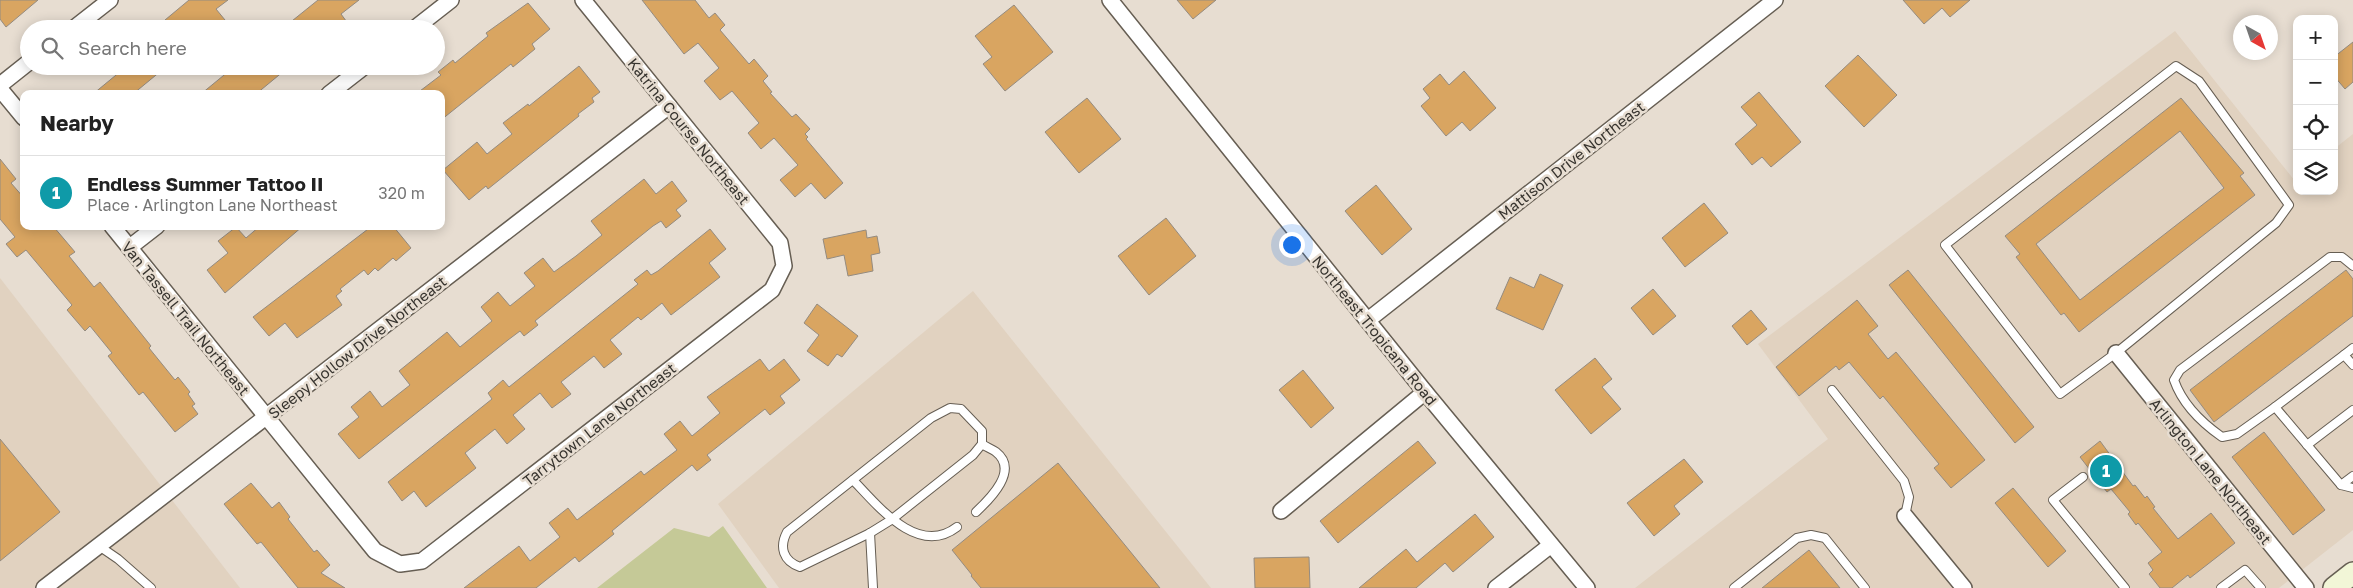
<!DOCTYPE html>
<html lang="en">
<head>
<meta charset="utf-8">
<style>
	:root { --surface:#fff; --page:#f6f6f6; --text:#222; --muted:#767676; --line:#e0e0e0; --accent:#b45309 }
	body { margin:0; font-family:"Golos Text",sans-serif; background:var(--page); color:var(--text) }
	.controls { position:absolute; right:15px; top:15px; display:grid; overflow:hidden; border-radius:10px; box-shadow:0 2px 12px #0003 }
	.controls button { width:45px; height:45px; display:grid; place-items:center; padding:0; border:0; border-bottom:1px solid var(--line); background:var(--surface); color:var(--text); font:25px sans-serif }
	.compass { position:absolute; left:2233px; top:15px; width:45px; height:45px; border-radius:50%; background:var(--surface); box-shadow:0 2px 12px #0003; rotate:140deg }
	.you { position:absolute; left:1291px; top:244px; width:18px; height:18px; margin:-12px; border:4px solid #fff; border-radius:50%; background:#1a73e8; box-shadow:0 0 0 8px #1a73e833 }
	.badge { display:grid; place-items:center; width:32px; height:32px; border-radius:50%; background:var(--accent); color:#fff; font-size:16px; font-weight:700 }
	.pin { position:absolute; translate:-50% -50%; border:2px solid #fff; box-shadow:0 1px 5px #0006 }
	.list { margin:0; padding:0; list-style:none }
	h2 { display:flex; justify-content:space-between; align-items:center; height:65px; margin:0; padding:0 20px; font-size:21px }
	h2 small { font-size:16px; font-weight:400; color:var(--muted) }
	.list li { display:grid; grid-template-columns:32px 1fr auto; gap:15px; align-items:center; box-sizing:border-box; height:75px; padding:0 20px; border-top:1px solid var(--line) }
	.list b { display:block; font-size:19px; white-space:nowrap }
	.list p { margin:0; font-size:16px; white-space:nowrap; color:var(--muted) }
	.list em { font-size:16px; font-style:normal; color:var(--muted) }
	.icon { flex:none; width:28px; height:28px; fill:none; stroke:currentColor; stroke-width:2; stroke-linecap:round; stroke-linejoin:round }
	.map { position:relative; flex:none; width:2353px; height:588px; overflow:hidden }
	.search { position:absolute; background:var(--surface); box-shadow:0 2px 12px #0003; left:20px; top:20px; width:425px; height:55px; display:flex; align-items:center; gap:12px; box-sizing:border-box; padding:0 18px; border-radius:28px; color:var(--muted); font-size:19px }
	.panel { position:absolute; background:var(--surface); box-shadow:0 2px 12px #0003; left:20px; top:90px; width:425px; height:140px; border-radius:10px }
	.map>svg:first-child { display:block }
</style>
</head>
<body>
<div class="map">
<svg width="2353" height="588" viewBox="0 0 2353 588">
	<rect width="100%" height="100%" fill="#e7ddd1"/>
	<g fill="#e1d2c0">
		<path d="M2175 31 2295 181 2297 180V191H2334V149L2353 134V530L2279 588H1635L1828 439 1758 344Z"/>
		<path d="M0 278 240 588H0Z"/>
		<path d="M973 291 1211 588H779L718 504Z"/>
	</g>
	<path fill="#c5c997" d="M723 526 767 588H597L674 528 709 537Z"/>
	<g fill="#d9a561" stroke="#948b80" fill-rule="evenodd">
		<path d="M0 0H38L6 27 0 19Z"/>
		<path d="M189 0H228L216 9 225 20 215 29H172L165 20Z"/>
		<path d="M318 0H359L341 14 352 29H282Z"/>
		<path d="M642 0H695L709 18 715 13 725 25 720 30 749 64 754 59 768 76 763 81 772 92 770 93 792 117 796 114 810 129 805 134 808 137 806 139 843 183 825 199 811 183 795 197 780 180 798 165 774 138 761 149 748 133 759 123 732 91 720 100 704 81 719 68 698 43 684 54Z"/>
		<path d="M1177 0H1216L1193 19Z"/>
		<path d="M1903 0H1970L1950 17 1942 8 1924 24Z"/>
		<path d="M528 3 550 29 532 44 535 49 513 67 511 64 441 120V94H416L441 75 438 72 453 60 455 63 488 36 486 33Z"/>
		<path d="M1014 5 1053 52 1005 91 983 64 992 57 975 36Z"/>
		<path d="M2353 42V82L2345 89 2334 76V57Z"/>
		<path d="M1858 55 1897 95 1864 127 1825 86Z"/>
		<path d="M127 66H167L133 94H93Z"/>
		<path d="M235 66H290L256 94H201Z"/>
		<path d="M579 66 600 92 592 98 594 102 578 114 579 116 488 189 486 186 469 200 443 170 477 142 487 154 512 134 503 123 528 104 529 106Z"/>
		<path d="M1464 71 1496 108 1470 131 1462 122 1446 136 1421 106 1430 98 1423 89 1440 74 1449 85Z"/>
		<path d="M1759 92 1801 142 1771 167 1762 157 1752 165 1735 144 1757 125 1741 107Z"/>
		<path d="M1087 98 1121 139 1079 173 1045 132Z"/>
		<path d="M2181 98 2244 173 2240 176 2255 195 2079 332 2064 313 2061 315 2016 257 2020 254 2005 236ZM2180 131 2224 188 2080 300 2036 244Z"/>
		<path d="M0 159 16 179 11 183 24 198V226H53L75 252 69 256 94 287 100 282 151 346 149 348 175 380 178 377 190 392 188 394 195 404 192 406 198 414 175 432 143 392 139 395 108 356 112 353 90 326 85 331 67 310 72 305 26 250 17 257 6 244 15 237 0 219Z"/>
		<path d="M644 179 656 194 672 181 687 201 676 210 681 216 666 228 661 221 653 226 535 321 538 325 524 336 520 331 508 340 359 459 338 434 359 417 351 407 370 391 382 407 410 385 399 371 447 332 460 347 492 321 481 307 498 292 510 306 535 286 524 273 543 258 554 272 576 256 602 235 591 221Z"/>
		<path d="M1376 185 1412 229 1382 255 1345 211Z"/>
		<path d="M1704 203 1728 233 1685 267 1662 238Z"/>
		<path d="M1166 218 1196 256 1149 295 1118 256Z"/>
		<path d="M260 226H303L225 293 207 270 228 253 218 241 236 227 246 238Z"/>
		<path d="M372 226H393L411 248 396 261 393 258 378 271 375 268 368 275 364 270 340 289 342 291 336 296 342 305 297 338 285 323 269 336 253 317Z"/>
		<path d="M710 229 726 249 709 263 720 277 671 315 662 303 641 320 638 317 610 340 622 354 604 368 594 356 561 382 571 394 552 408 540 393 513 415 525 429 507 444 495 429 465 453 476 468 426 507 414 491 402 501 388 482 492 399 488 393 503 380 509 387 638 284 634 280 647 270 651 275 658 271Z"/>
		<path d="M866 230 867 238 877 236 880 253 871 255 873 271 848 276 844 255 827 259 823 239Z"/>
		<path d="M1908 270 2034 427 2015 443 1889 285Z"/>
		<path d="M2346 270 2353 279V316L2214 422 2190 390Z"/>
		<path d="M1540 274 1563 285 1543 330 1496 309 1510 277 1534 288Z"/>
		<path d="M1653 289 1676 316 1653 335 1631 308Z"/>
		<path d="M1857 300 1878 326 1868 334 1888 359 1896 352 1985 460 1951 488 1934 468 1939 464 1883 396 1880 399 1849 362 1839 370 1836 366 1799 396 1776 367Z"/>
		<path d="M817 304 858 336 842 357 837 354 828 366 807 351 819 335 804 323Z"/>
		<path d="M1751 310 1767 329 1747 345 1732 326Z"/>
		<path d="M1595 358 1612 379 1602 387 1621 409 1591 434 1555 390Z"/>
		<path d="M760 359 769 371 784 359 800 380 780 396 785 403 770 415 765 409 707 455 711 460 697 471 692 465 612 531 614 534 579 562 575 557 536 588H464L519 546 530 561 560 537 549 523 568 508 577 520 641 471 644 475 677 450 664 434 680 421 692 436 720 413 707 397Z"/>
		<path d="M1303 370 1334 408 1311 428 1279 390Z"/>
		<path d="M2264 432 2325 510 2293 535 2232 457Z"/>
		<path d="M0 439 60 512 0 561Z"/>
		<path d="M1418 441 1436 463 1338 543 1320 521Z"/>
		<path d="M2100 441 2133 486 2135 485 2145 498 2147 496 2155 507 2153 508 2178 539 2211 513 2235 543 2190 578 2188 575 2172 588H2160L2149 574 2153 570 2148 563 2162 552 2138 523 2136 525 2128 514 2130 512 2111 489 2107 492 2080 457Z"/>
		<path d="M1684 459 1703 482 1674 506 1680 514 1654 536 1627 503Z"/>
		<path d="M1058 463 1160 588H981L971 576 972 575 952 550Z"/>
		<path d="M251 483 272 508 279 502 290 517 288 519 314 552 317 550 330 565 321 573 345 588H298L261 542 257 544 224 504Z"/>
		<path d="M2013 488 2066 551 2048 567 1995 503Z"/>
		<path d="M1475 514 1494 537 1453 572 1445 563 1416 588H1359L1406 549 1417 562Z"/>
		<path d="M1809 550 1840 588H1762Z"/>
		<path d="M1309 557 1310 588H1255L1254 558Z"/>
	</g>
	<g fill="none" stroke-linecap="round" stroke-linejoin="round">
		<defs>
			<g id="service">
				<path d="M2176 66 2199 81 2289 205 2276 223 2116 353 2060 394 1945 245Z"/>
				<path d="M2344 355 2353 348"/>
				<path d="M2353 365 2344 355 2275 407 2341 485 2353 488"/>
				<path d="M1832 390 1904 481 1909 497 1905 516"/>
				<path d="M2275 407 2237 434 2222 437C2202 423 2182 403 2174 380L2180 370 2330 257H2342L2353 266"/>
				<path d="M950 408 961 409 982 431V444L973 455 891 520 870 533 800 567C783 561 779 547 787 532L931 418Z"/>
				<path d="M2307 445 2353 410"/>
				<path d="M2083 477 2053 500 2125 588"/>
				<path d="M853 480C878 506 918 557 957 527"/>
				<path d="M2341 485 2353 476"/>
				<path d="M976 512C991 498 1019 470 996 452 992 449 986 447 982 444"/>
				<path d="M870 533 873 588"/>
				<path d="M99 546 118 559 151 588"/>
				<path d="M1734 588 1797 538 1811 535 1825 538 1865 588"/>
				<path d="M2221 588 2245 570 2261 588"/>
			</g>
			<g id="minor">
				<path d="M1110 0 1425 392 1587 588"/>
				<path d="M73 29 110 0"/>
				<path d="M414 29 451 0"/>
				<path d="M0 85 29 62"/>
				<path d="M0 89 24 118"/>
				<path d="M329 94 365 66"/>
				<path d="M112 226 375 551 400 564 422 561 772 290 784 266 780 243 583 0"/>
				<path d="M130 247 157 226"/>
				<path d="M1368 320 1775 0"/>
				<path d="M2116 353 2306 588"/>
				<path d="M1281 511 1425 392"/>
				<path d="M1905 516 1964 588"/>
				<path d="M44 588 669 106"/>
				<path d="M1496 588 1551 545"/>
			</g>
			<path id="secondary" d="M2334 588 2353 573"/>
		</defs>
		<use href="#service" stroke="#665e53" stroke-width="10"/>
		<use href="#minor" stroke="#665e53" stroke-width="18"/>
		<use href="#secondary" stroke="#665e53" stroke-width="24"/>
		<use href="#service" stroke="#fff" stroke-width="8"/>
		<use href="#minor" stroke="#fff" stroke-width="15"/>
		<use href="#secondary" stroke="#f2f6d7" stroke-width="21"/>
	</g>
	<g text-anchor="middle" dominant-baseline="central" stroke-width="5" stroke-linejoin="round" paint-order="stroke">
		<g font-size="15" fill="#37342f" stroke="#e7ddd1">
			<text transform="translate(689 131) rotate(51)">Katrina Course Northeast</text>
			<text transform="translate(1571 160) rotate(-38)">Mattison Drive Northeast</text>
			<text transform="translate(186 318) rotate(51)">Van Tassell Trail Northeast</text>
			<text transform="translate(1375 330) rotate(51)">Northeast Tropicana Road</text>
			<text transform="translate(357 347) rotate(-38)">Sleepy Hollow Drive Northeast</text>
			<text transform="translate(599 424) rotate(-38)">Tarrytown Lane Northeast</text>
			<text transform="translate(2211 471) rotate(51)">Arlington Lane Northeast</text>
		</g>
	</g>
</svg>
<div class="controls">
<button>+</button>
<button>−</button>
<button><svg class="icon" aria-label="locate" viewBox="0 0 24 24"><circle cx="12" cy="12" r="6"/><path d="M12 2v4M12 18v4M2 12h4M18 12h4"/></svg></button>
<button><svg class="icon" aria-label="layers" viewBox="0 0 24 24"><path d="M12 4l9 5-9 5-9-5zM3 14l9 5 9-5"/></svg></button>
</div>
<svg class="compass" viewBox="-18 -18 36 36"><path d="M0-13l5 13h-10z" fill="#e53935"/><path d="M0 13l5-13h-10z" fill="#767676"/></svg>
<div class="you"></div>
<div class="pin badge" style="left:2106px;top:471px;background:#0f9aa8">1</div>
<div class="search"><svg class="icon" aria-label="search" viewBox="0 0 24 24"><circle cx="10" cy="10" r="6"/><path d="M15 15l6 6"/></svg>Search here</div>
<section class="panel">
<h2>Nearby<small></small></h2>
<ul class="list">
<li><span class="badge" style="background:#0f9aa8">1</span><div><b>Endless Summer Tattoo II</b><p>Place · Arlington Lane Northeast</p></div><em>320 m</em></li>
</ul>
</section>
</div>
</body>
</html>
